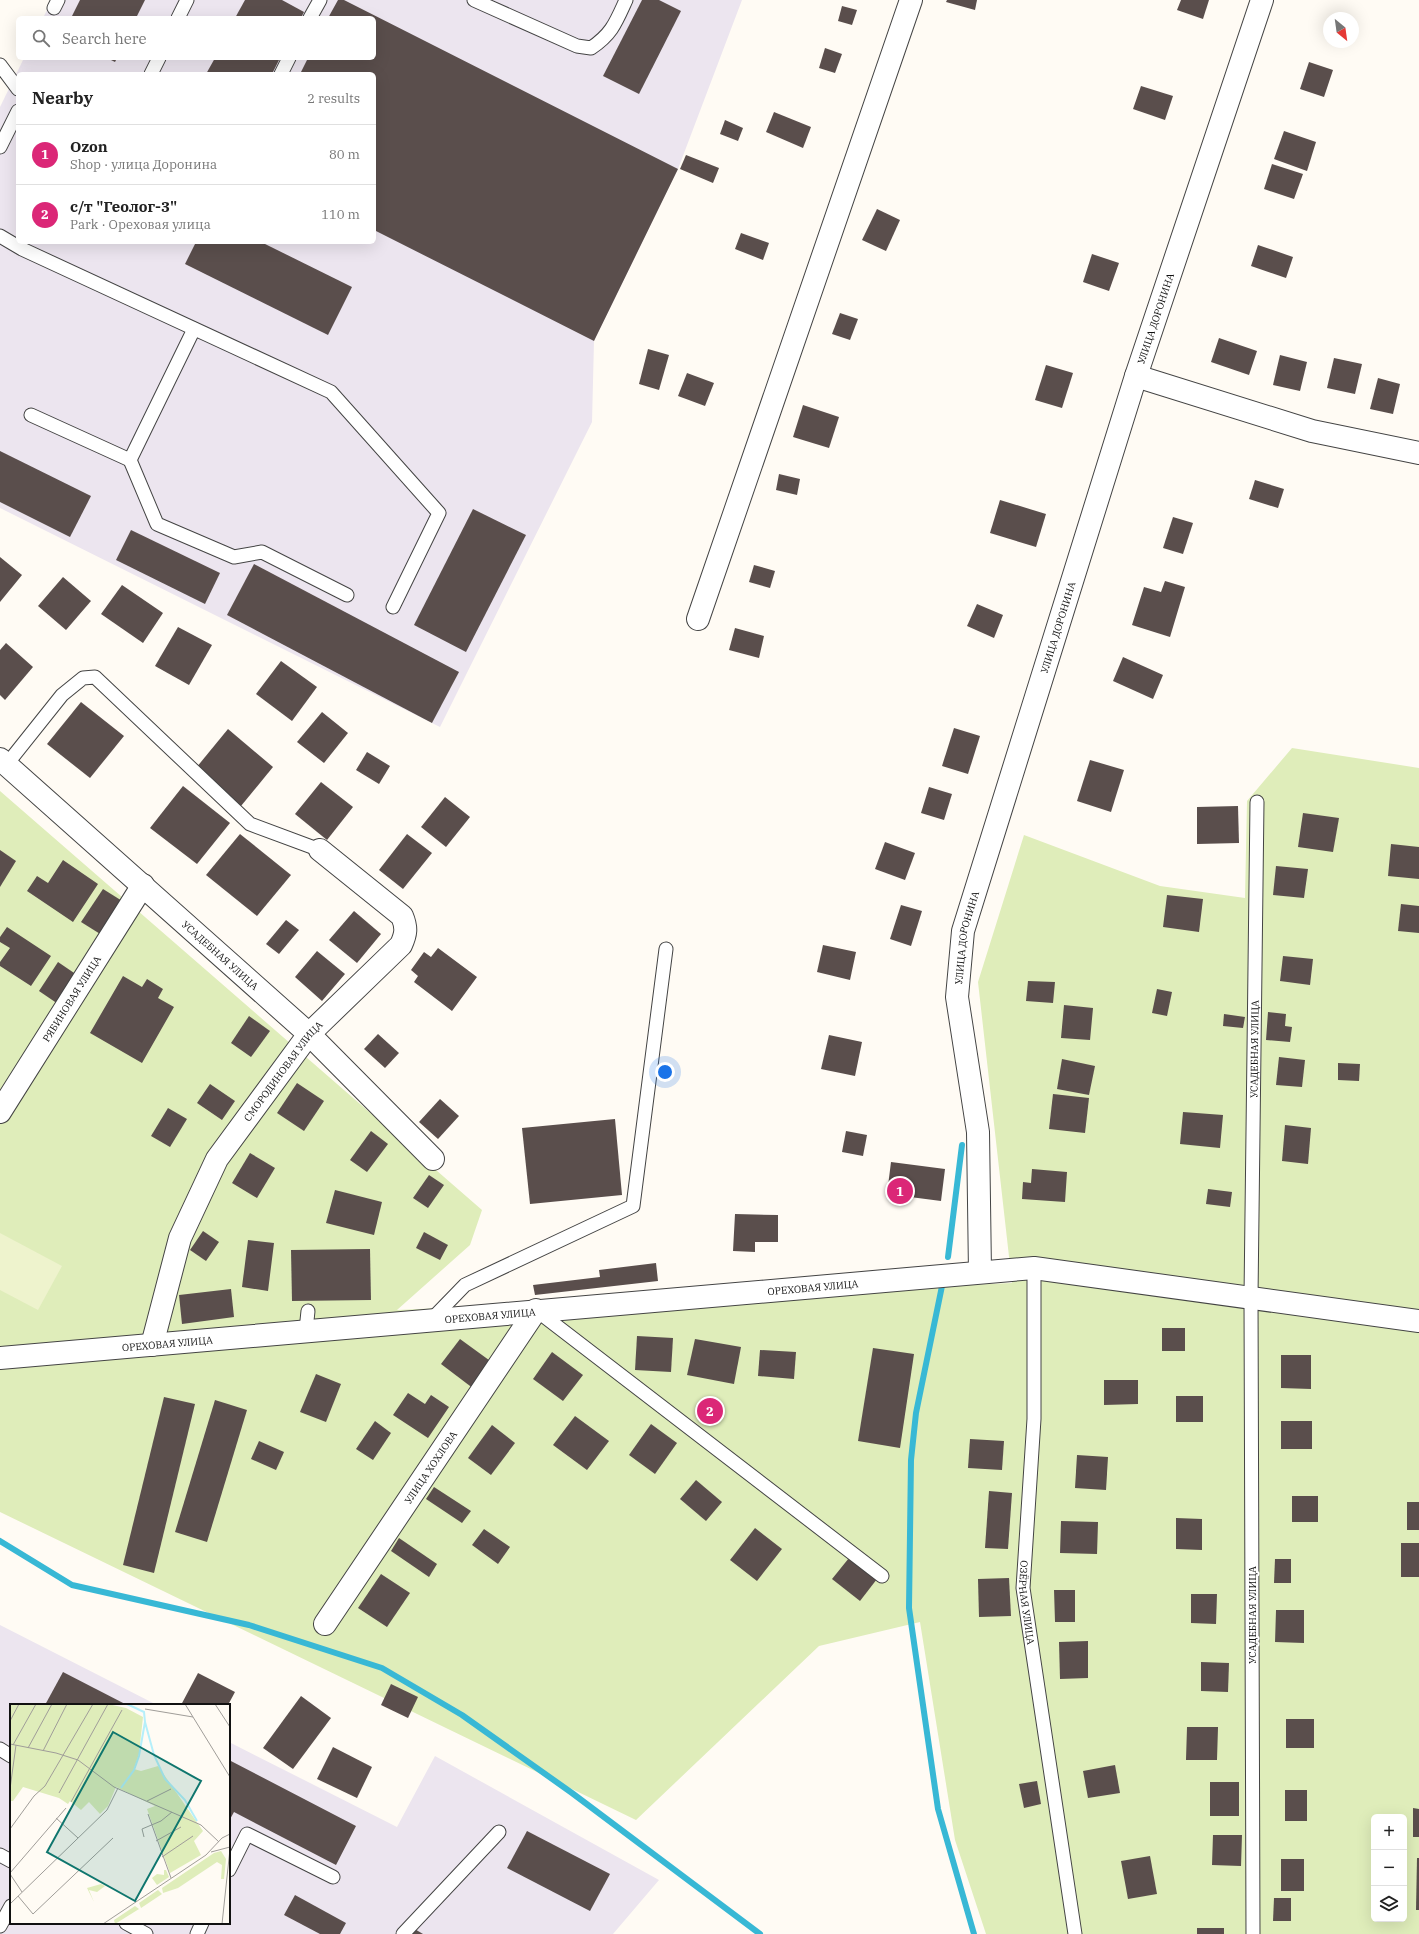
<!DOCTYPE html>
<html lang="en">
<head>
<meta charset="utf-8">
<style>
	:root { --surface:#fff; --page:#f6f6f6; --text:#222; --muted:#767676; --line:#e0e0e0; --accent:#db2777 }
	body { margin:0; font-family:"IBM Plex Serif",serif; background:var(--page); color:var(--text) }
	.controls { position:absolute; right:12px; bottom:12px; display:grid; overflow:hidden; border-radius:6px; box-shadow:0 4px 16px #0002 }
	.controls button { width:36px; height:36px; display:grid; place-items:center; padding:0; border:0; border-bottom:1px solid var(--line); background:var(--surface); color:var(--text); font:20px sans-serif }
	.compass { position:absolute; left:1323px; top:12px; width:36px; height:36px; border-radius:50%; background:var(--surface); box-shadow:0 4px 16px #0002; rotate:151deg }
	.you { position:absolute; left:665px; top:1072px; width:14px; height:14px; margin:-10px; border:3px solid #fff; border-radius:50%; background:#1a73e8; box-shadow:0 0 0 6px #1a73e833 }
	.badge { display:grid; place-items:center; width:26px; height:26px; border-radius:50%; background:var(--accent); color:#fff; font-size:13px; font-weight:700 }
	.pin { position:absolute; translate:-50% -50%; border:2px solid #fff; box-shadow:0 1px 4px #0006 }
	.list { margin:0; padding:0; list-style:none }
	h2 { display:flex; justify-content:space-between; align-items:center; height:52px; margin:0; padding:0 16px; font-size:17px }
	h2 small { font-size:13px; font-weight:400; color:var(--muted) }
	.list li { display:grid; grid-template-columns:26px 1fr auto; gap:12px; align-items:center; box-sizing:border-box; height:60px; padding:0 16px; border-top:1px solid var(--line) }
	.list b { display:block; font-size:15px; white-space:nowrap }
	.list p { margin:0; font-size:13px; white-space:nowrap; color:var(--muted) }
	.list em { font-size:13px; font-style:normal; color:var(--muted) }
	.icon { flex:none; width:22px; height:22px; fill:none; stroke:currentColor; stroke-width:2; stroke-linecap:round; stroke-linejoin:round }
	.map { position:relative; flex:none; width:1419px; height:1934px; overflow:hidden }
	.search { position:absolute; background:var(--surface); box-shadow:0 4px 16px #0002; left:16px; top:16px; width:360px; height:44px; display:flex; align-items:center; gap:10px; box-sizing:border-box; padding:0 14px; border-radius:6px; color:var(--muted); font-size:15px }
	.panel { position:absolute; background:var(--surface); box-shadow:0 4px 16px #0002; left:16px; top:72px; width:360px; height:172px; border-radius:6px }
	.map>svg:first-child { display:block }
</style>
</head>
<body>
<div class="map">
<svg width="1419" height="1934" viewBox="0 0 1419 1934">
	<rect width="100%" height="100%" fill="#fffbf4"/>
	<g fill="#ece5ef" fill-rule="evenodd">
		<path d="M52 0H742L678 169 594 341 592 422 440 727 0 508V107L24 58H374V18H43ZM18 74H374V242H18Z"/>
		<path d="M0 1625 157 1705H11V1923H229V1742L397 1827 435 1756 659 1880 613 1934H0Z"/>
	</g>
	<path fill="#dfedba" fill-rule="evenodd" d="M1292 748 1419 768V1934H986L955 1840 920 1622 819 1646 636 1820 0 1512V791L482 1210 470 1245 397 1310 1012 1283 978 982 1024 835 1160 886 1245 898 1247 801ZM1374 1817H1404V1919H1374Z"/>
	<path fill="#eef3cd" d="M0 1233 62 1266 38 1310 0 1290Z"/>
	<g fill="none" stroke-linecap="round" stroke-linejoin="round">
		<g stroke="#38b8d5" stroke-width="6">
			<path d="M948 1257 962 1145"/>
			<path d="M942 1286 916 1413 911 1460 909 1608 938 1809 974 1934"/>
			<path d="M0 1541 72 1585 249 1625 382 1668 462 1715 572 1793 760 1934"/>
		</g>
	</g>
	<g fill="#5a4e4c">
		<path d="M80 0H145L136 18H71Z"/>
		<path d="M245 0H282L304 12 301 18H235Z"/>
		<path d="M338 0H344L678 169 594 341 374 230V74H300L308 58H374V18H328Z"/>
		<path d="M642 0H659L681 11 639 94 603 76Z"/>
		<path d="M947 0H977L975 10 946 2Z"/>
		<path d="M1181 0H1209L1203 19 1177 10Z"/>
		<path d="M842 6 857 10 852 25 838 21Z"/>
		<path d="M825 48 842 54 835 73 819 68Z"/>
		<path d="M107 58H117L115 62Z"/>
		<path d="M215 58H280L272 74H206Z"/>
		<path d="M1309 62 1333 70 1324 97 1300 89Z"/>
		<path d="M1141 86 1173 96 1165 120 1133 109Z"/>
		<path d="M774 112 811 127 803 148 766 132Z"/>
		<path d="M725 120 743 128 738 141 720 134Z"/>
		<path d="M1284 131 1316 142 1307 171 1274 159Z"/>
		<path d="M686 155 719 168 713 183 680 169Z"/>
		<path d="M1272 164 1303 174 1294 199 1264 189Z"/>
		<path d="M877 209 900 220 886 251 862 240Z"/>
		<path d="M741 233 769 243 763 260 735 249Z"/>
		<path d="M196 242H261L352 287 328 335 185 264Z"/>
		<path d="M1258 245 1293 257 1286 278 1251 266Z"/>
		<path d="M1092 254 1119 263 1109 291 1083 282Z"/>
		<path d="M840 313 858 319 850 340 832 334Z"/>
		<path d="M1219 338 1257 351 1249 375 1211 362Z"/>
		<path d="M648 349 669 355 659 390 639 384Z"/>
		<path d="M1280 355 1307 362 1300 391 1273 385Z"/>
		<path d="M1334 358 1362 364 1355 394 1327 388Z"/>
		<path d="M1046 365 1073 373 1062 408 1035 400Z"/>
		<path d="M687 373 714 383 705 406 678 396Z"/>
		<path d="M1378 378 1400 384 1393 414 1370 409Z"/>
		<path d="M803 405 839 417 829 448 793 437Z"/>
		<path d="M0 451 91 496 70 537 0 502Z"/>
		<path d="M779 474 800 479 797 495 776 490Z"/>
		<path d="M1255 480 1284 489 1278 508 1249 499Z"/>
		<path d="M1000 500 1046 514 1036 547 990 533Z"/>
		<path d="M473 509 526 535 466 652 414 625Z"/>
		<path d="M1173 517 1193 523 1183 554 1163 548Z"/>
		<path d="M131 530 220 573 205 604 116 560Z"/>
		<path d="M0 557 22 575 0 602Z"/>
		<path d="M254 564 459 672 432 723 227 615Z"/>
		<path d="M754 565 775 571 770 588 749 582Z"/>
		<path d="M63 577 91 601 66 630 38 606Z"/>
		<path d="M1165 581 1185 587 1170 637 1132 625 1144 587 1161 592Z"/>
		<path d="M122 585 163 613 143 643 101 614Z"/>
		<path d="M977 604 1003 615 994 638 967 626Z"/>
		<path d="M178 627 212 645 189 685 155 666Z"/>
		<path d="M735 628 764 636 759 658 729 650Z"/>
		<path d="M6 643 33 667 5 700 0 695V650Z"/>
		<path d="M1123 657 1163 675 1153 699 1113 681Z"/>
		<path d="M281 661 317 687 292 721 256 694Z"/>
		<path d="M81 702 124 736 90 778 47 744Z"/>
		<path d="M322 712 348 733 324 763 297 742Z"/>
		<path d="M954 728 980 736 968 774 942 766Z"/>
		<path d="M228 729 273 767 241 806 196 768Z"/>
		<path d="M367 752 390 766 379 784 356 770Z"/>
		<path d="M1090 760 1124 770 1111 812 1077 801Z"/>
		<path d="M321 782 353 807 327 840 295 814Z"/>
		<path d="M183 786 230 823 197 864 150 828Z"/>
		<path d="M929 787 952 794 944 820 921 813Z"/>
		<path d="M445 797 470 817 446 847 421 827Z"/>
		<path d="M1238 806 1239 843 1197 844V807Z"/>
		<path d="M1303 813 1339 818 1333 852 1298 847Z"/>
		<path d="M240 834 291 875 257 916 206 875Z"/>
		<path d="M407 834 432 853 403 889 379 870Z"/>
		<path d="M885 842 915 853 905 880 875 869Z"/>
		<path d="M1391 844 1419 847V879L1388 876Z"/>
		<path d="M0 850 16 861 0 887Z"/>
		<path d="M63 860 98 884 73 922 27 891 37 876 48 883Z"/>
		<path d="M1276 866 1308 869 1304 898 1273 895Z"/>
		<path d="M103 889 127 904 105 937 81 922Z"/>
		<path d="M1167 895 1203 899 1199 932 1163 927Z"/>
		<path d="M1401 904 1419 906V933L1398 931Z"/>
		<path d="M901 905 922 911 911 946 890 939Z"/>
		<path d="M354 911 381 934 357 963 329 940Z"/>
		<path d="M286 920 299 930 279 954 266 944Z"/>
		<path d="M7 927 51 956 31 986 0 966V962L10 948 0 942V937Z"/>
		<path d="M823 945 856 952 850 980 817 972Z"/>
		<path d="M438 948 477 977 452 1011 414 982 418 976 411 970 424 952 431 957Z"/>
		<path d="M317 951 345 974 322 1001 295 977Z"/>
		<path d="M1283 956 1313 959 1310 985 1280 981Z"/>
		<path d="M58 962 80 977 61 1006 39 991Z"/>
		<path d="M123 976 142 987 147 979 163 989 158 998 174 1007 142 1063 90 1033Z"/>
		<path d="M1028 981 1055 982 1053 1003 1026 1001Z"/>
		<path d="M1157 989 1172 992 1167 1016 1152 1013Z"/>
		<path d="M1064 1005 1093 1008 1090 1040 1061 1038Z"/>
		<path d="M1268 1012 1286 1014 1285 1026 1292 1027 1290 1042 1266 1040Z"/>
		<path d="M1224 1014 1245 1017 1243 1028 1223 1026Z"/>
		<path d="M249 1016 270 1031 251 1057 231 1043Z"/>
		<path d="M378 1034 399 1053 385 1068 364 1049Z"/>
		<path d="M829 1035 862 1042 855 1076 821 1069Z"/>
		<path d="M1279 1057 1305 1060 1302 1087 1276 1085Z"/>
		<path d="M1062 1059 1095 1066 1089 1095 1057 1089Z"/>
		<path d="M1338 1063 1360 1064 1359 1081 1338 1080Z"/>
		<path d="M297 1083 324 1101 304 1131 277 1113Z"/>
		<path d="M210 1084 235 1101 222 1120 197 1103Z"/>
		<path d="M1053 1094 1089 1098 1085 1133 1049 1129Z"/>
		<path d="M440 1099 459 1116 438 1139 419 1122Z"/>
		<path d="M168 1108 187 1119 170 1147 151 1136Z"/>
		<path d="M1183 1112 1223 1115 1220 1148 1180 1144Z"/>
		<path d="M615 1119 622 1195 530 1204 522 1128Z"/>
		<path d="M1285 1125 1311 1128 1308 1164 1282 1161Z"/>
		<path d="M371 1131 388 1144 367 1172 350 1160Z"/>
		<path d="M846 1131 867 1135 863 1156 842 1152Z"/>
		<path d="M250 1153 275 1168 257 1198 232 1183Z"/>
		<path d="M891 1162 945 1169 941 1201 887 1194Z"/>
		<path d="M1032 1169 1067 1172 1065 1202 1022 1199 1023 1182 1031 1183Z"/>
		<path d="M429 1175 444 1185 428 1208 413 1198Z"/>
		<path d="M1208 1189 1232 1192 1230 1207 1206 1204Z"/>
		<path d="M335 1190 382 1202 374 1235 326 1223Z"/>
		<path d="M735 1214 778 1215V1242H755V1252L733 1251Z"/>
		<path d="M203 1231 219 1242 206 1261 190 1250Z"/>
		<path d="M424 1232 448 1245 440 1260 416 1248Z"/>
		<path d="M248 1240 274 1243 268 1291 242 1287Z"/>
		<path d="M370 1249 371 1300 292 1301 291 1250Z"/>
		<path d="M656 1263 658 1281 535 1295 533 1285 600 1277 599 1270Z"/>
		<path d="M231 1289 234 1317 182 1324 179 1295Z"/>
		<rect x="1162" y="1328" width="23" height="23"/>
		<path d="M637 1336 673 1338 671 1372 635 1370Z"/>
		<path d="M460 1339 493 1363 474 1389 441 1364Z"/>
		<path d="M695 1339 741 1347 734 1384 687 1375Z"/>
		<path d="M873 1348 914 1354 900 1448 858 1441Z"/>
		<path d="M760 1350 796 1352 794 1379 758 1376Z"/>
		<path d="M552 1352 583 1375 563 1401 533 1379Z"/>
		<path d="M1281 1355H1311V1389L1281 1388Z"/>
		<path d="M316 1374 341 1384 326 1422 300 1412Z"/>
		<path d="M1104 1380H1138V1404L1104 1405Z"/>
		<path d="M408 1393 425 1404 431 1395 449 1407 428 1438 393 1415Z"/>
		<rect x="1176" y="1396" width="27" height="26"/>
		<path d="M164 1397 195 1404 154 1573 123 1565Z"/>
		<path d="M215 1400 247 1410 207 1542 175 1532Z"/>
		<path d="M575 1416 609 1441 587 1470 553 1445Z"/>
		<path d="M375 1421 391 1433 373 1460 356 1449Z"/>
		<rect x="1281" y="1421" width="31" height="28"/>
		<path d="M651 1424 677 1443 655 1474 629 1455Z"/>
		<path d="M492 1425 515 1443 491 1475 468 1458Z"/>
		<path d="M970 1439 1004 1441 1002 1470 968 1468Z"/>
		<path d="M259 1441 284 1452 276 1470 251 1459Z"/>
		<path d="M1077 1455 1108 1457 1106 1490 1075 1488Z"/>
		<path d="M696 1480 722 1502 706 1521 680 1499Z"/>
		<path d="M434 1487 471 1511 462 1523 426 1499Z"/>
		<path d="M989 1491 1012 1493 1008 1549 985 1548Z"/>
		<rect x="1292" y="1496" width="26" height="26"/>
		<rect x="1407" y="1502" width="12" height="28"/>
		<path d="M1176 1518 1202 1519V1550L1176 1549Z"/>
		<path d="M1061 1521 1098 1522 1097 1554 1060 1553Z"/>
		<path d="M755 1528 782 1549 757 1581 730 1560Z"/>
		<path d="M484 1529 510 1547 498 1564 472 1545Z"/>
		<path d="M399 1538 437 1564 429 1577 391 1551Z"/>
		<rect x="1401" y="1543" width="18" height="34"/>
		<path d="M849 1558 877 1579 860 1601 832 1579Z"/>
		<path d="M1275 1559H1291V1583H1274Z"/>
		<path d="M381 1574 410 1593 387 1627 358 1608Z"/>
		<path d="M1009 1578 1011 1616 979 1617 978 1579Z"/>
		<path d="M1054 1590H1075V1622H1055Z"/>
		<path d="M1191 1594H1217L1216 1624 1191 1623Z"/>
		<path d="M1276 1610H1304V1643L1275 1642Z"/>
		<path d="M1088 1641V1678L1060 1679 1059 1642Z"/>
		<path d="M1201 1662 1229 1663 1228 1692 1201 1691Z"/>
		<path d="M63 1672 127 1705H45Z"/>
		<path d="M198 1673 235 1692 228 1705H181Z"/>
		<path d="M391 1684 418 1697 408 1718 381 1705Z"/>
		<path d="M301 1696 331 1718 293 1769 263 1748Z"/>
		<rect x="1286" y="1719" width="28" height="29"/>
		<path d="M1187 1727H1218L1217 1760H1186Z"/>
		<path d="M333 1747 372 1767 357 1798 317 1779Z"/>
		<path d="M229 1760 356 1826 336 1865 234 1812 229 1821Z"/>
		<path d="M1115 1765 1120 1793 1088 1798 1083 1771Z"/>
		<path d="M1037 1781 1041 1804 1024 1808 1019 1784Z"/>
		<rect x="1210" y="1782" width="29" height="34"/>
		<rect x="1285" y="1790" width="22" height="31"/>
		<path d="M1413 1808 1419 1809V1837H1413Z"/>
		<path d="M527 1831 610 1874 590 1911 507 1868Z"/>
		<path d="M1213 1835H1242L1241 1866 1212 1865Z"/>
		<path d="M1150 1856 1157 1894 1128 1899 1121 1861Z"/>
		<path d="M1417 1858H1419V1910H1416Z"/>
		<rect x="1281" y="1859" width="23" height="32"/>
		<path d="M295 1895 346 1923 340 1934H320L284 1915Z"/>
		<path d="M1274 1898H1291V1921H1273Z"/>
		<path d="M413 1928 423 1934H410Z"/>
		<rect x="1197" y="1928" width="27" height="6"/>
	</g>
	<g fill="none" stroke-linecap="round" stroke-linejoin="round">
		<defs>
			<g id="lane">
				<path d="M474 0 577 46 591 48C612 34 616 22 626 0"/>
				<path d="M54 8 58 0"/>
				<path d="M178 18 187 0"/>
				<path d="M310 18 320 0"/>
				<path d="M0 65 18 89"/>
				<path d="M151 74 159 58"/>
				<path d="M281 74 289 58"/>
				<path d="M0 147 18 111"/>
				<path d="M0 236 22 249 331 392 439 513 393 607"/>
				<path d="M31 415 130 460 194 329"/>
				<path d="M130 460 157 524 234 557 262 552 347 595"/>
				<path d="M7 764 62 695 83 678 95 677 250 824 320 850"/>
				<path id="s1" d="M1034 1268V1419L1023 1588 1075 1934"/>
				<path d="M536 1310 882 1576"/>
				<path d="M432 1319 465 1285 633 1206 666 949"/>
				<path d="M306 1330 308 1311"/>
				<path d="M0 1749 11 1756"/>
				<path d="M0 1855 11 1861"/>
				<path d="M229 1870 247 1834 333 1877"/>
				<path d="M126 1923 146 1934"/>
				<path d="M0 1926 11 1906"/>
				<path d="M197 1934 202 1923"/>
				<path d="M403 1934 499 1832"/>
				<path id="s2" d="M1253 1934 1251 1297 1257 802"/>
			</g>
			<g id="street">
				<path d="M1136 376 1312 431 1419 453"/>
				<path d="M698 619 911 0"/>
				<path id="s3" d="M0 759 309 1034 433 1159"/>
				<path id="s4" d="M0 1112 143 885"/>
				<path id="s5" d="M980 1272 978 1132 957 997 963 931 1136 376 1262 0"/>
				<path id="s6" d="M152 1345 180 1238 217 1159 309 1034 401 945C406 934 407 928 402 916L320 850"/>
				<path id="s7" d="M0 1358 1034 1268 1419 1321"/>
				<path id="s8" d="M325 1624 536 1310"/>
			</g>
		</defs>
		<use href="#lane" stroke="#444" stroke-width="15"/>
		<use href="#street" stroke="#444" stroke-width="24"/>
		<use href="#lane" stroke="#fff" stroke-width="13"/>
		<use href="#street" stroke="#fff" stroke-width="22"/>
	</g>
	<g text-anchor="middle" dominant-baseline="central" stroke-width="4" stroke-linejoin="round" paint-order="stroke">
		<g font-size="10" fill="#111" stroke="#fff">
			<text stroke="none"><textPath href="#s5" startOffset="985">УЛИЦА ДОРОНИНА</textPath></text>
			<text stroke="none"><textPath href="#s5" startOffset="661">УЛИЦА ДОРОНИНА</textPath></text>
			<text stroke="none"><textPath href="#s5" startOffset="337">УЛИЦА ДОРОНИНА</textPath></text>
			<text stroke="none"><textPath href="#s3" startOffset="295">УСАДЕБНАЯ УЛИЦА</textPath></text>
			<text stroke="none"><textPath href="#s4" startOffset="134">РЯБИНОВАЯ УЛИЦА</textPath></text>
			<text stroke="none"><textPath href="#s2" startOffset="885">УСАДЕБНАЯ УЛИЦА</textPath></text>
			<text stroke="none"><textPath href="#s6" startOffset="308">СМОРОДИНОВАЯ УЛИЦА</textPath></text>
			<text stroke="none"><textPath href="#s7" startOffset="816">ОРЕХОВАЯ УЛИЦА</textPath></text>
			<text stroke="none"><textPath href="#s7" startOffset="492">ОРЕХОВАЯ УЛИЦА</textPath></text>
			<text stroke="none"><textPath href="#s7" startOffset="168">ОРЕХОВАЯ УЛИЦА</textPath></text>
			<text stroke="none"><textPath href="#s8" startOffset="189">УЛИЦА ХОХЛОВА</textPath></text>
			<text stroke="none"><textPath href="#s1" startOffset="335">ОЗЁРНАЯ УЛИЦА</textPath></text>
			<text transform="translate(1252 1615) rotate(-90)">УСАДЕБНАЯ УЛИЦА</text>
		</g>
	</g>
	<g transform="translate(10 1704)">
		<rect width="220" height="220" fill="#fffbf4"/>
		<path d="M0 0H98L116 4 133 13 129 50 124 65 131 67 148 62 193 127 184 137 191 151 160 169 137 105 145 102 106 83 98 102 90 110 79 98 71 106 60 97 58 100 49 94 13 83 3 97H0ZM211 147 216 155 214 175H211L212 161 207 158 168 184 153 189 152 184 204 149ZM154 166H156L159 173 147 181 142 174 147 170 154 171ZM91 180 95 182 87 188 79 186 84 198 77 184ZM148 186 152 190 131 204 129 199ZM125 202 129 205 105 220 104 216Z" fill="#dfedba"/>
		<path fill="none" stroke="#b5effa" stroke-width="2" d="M135 18 144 51 155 75 175 96 187 117M111 84 124 66 129 52 135 18 134 8 117 0"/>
		<path fill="none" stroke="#a09d99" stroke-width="1" d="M175 0 220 73M205 0 220 23M135 5 183 13M0 17 9 0M0 40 46 49 68 56 104 83 191 121 209 138M3 41 26 0M18 44 42 0M33 47 57 0M0 85 6 41M49 89 98 0M137 97 161 85M61 98 112 6M138 110 161 174M46 114 68 134M0 125 24 92 35 82 83 0M134 133 132 125 151 117 162 108M146 137 171 123M201 148 220 143M152 153 183 132M0 169 56 104M0 170 12 188M8 192 23 210 103 134M0 200 97 106 108 84M93 220 196 151 212 134 220 130M212 220 220 145"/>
		<path fill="#0f766e" fill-opacity="0.15" stroke="#0f766e" stroke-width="2" d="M103 28 191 77 125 197 37 148Z"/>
		<rect width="220" height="220" fill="none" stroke="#111" stroke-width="2"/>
	</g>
</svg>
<div class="controls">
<button>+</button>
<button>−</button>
<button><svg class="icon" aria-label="layers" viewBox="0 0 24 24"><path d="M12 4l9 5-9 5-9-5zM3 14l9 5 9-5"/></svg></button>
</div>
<svg class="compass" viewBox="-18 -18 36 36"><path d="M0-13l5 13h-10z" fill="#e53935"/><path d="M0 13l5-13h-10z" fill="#767676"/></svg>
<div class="you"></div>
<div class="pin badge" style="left:900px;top:1191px">1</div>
<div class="pin badge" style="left:710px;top:1411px">2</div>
<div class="search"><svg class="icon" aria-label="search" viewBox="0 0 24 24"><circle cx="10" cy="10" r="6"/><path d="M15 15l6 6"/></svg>Search here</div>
<section class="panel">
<h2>Nearby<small>2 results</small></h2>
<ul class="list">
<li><span class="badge">1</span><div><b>Ozon</b><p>Shop · улица Доронина</p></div><em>80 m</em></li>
<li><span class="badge">2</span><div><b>с/т &quot;Геолог-3&quot;</b><p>Park · Ореховая улица</p></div><em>110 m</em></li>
</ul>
</section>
</div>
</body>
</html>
